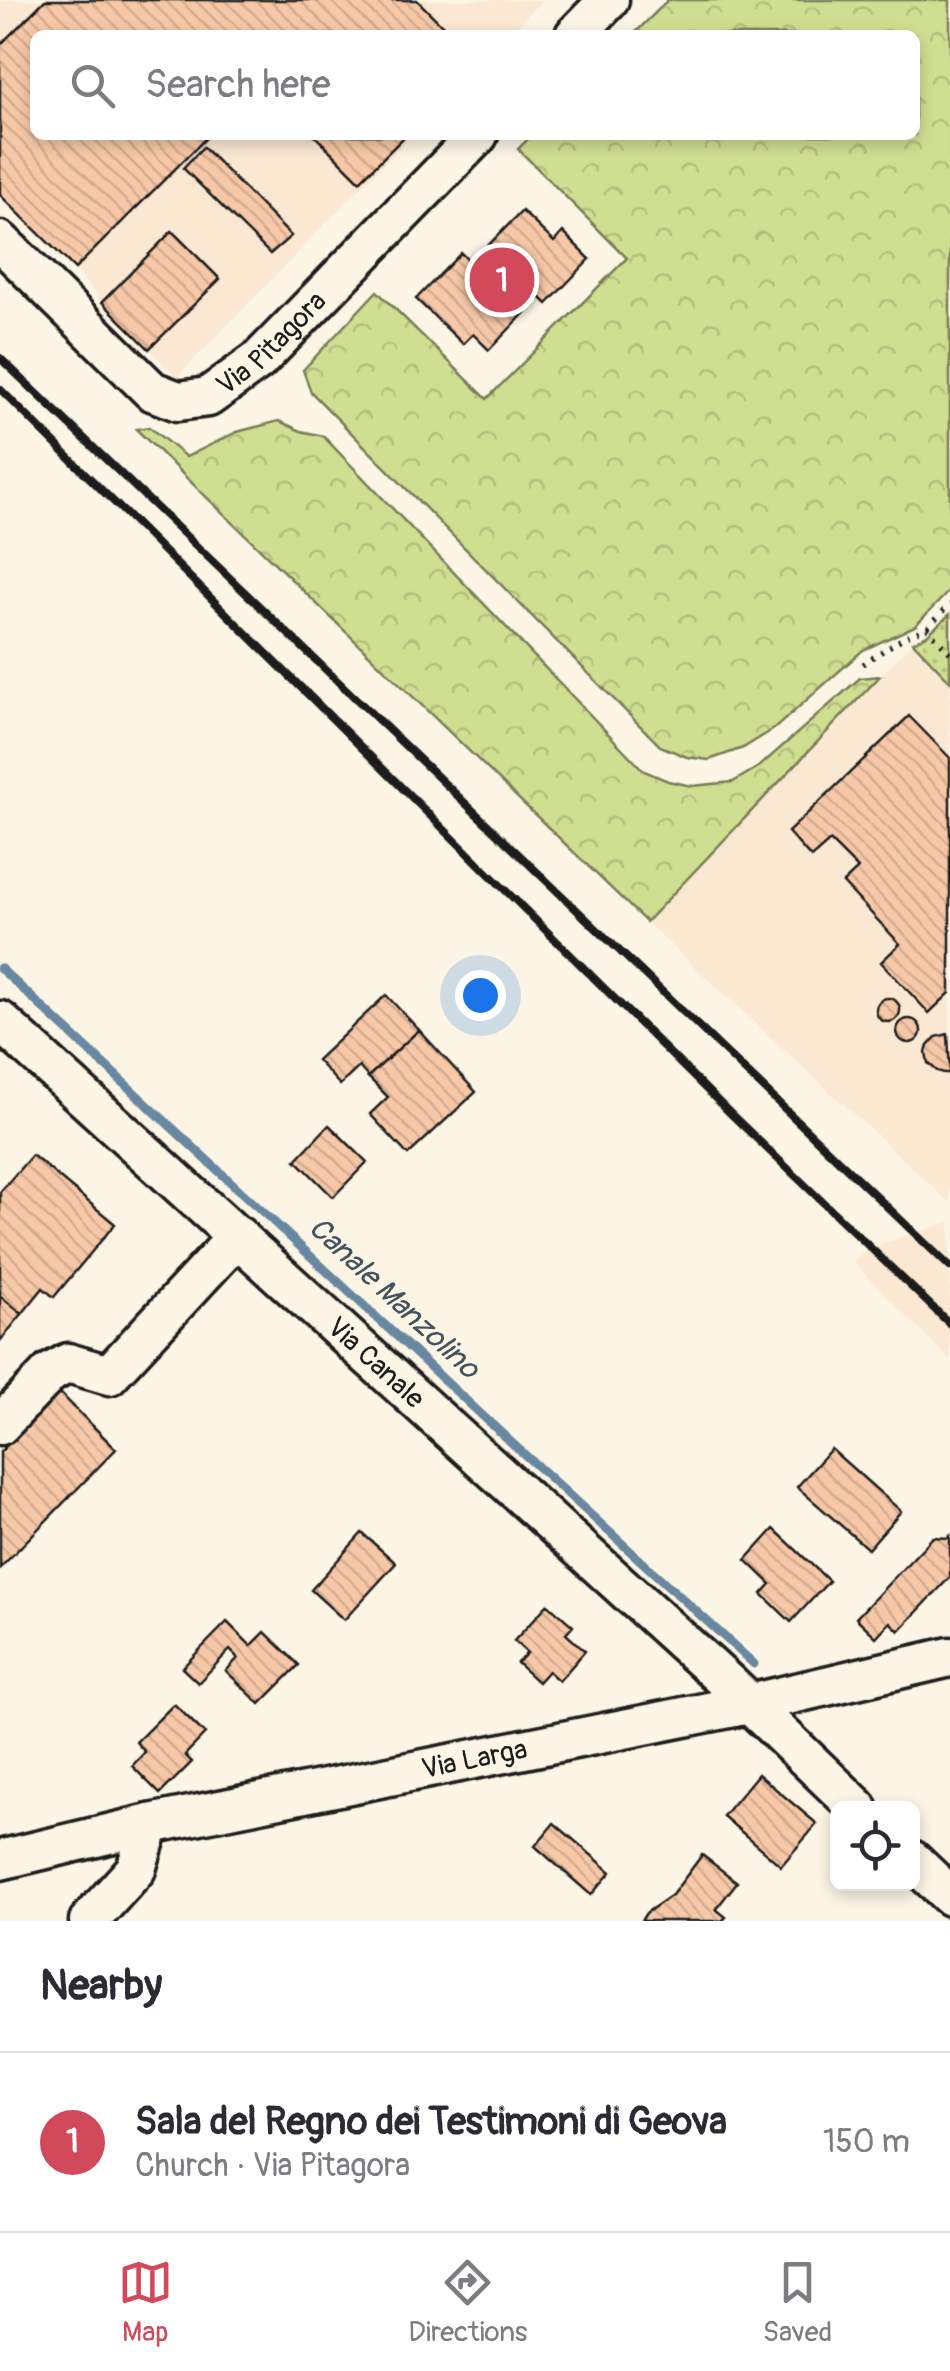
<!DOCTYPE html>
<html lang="en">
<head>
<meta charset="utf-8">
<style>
	:root { --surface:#fff; --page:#f2f2f3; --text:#2b2b33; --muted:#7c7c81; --line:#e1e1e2; --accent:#d1495b }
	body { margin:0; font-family:Pangolin,sans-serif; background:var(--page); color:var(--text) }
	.controls { position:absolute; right:30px; bottom:30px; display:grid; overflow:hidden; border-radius:15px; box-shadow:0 5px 15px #0003 }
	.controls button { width:90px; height:90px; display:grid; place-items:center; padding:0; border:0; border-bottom:2px solid var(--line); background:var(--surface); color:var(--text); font:50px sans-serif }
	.you { position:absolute; left:480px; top:995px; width:35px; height:35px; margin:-25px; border:8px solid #fff; border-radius:50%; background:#1a73e8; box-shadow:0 0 0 15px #1a73e833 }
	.badge { display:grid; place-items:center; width:65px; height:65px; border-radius:50%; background:var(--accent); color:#fff; font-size:32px; font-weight:700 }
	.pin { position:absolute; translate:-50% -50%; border:5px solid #fff; box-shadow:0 2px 10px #0006 }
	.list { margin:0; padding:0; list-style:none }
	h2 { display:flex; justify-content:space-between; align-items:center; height:130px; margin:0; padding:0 40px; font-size:42px }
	h2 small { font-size:32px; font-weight:400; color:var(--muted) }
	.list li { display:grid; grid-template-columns:65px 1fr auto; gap:30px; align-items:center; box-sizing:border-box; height:180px; padding:0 40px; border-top:2px solid var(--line) }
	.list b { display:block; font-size:38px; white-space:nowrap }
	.list p { margin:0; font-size:32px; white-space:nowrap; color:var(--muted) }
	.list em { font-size:32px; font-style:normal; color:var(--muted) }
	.icon { flex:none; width:55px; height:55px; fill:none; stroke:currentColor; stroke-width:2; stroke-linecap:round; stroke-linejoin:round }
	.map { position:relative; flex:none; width:950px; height:1921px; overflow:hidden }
	.search { position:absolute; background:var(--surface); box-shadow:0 5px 15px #0003; left:30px; right:30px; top:30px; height:110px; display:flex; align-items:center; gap:25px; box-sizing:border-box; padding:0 35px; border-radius:15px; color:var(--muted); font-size:38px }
	.sheet { height:310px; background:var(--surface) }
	nav { display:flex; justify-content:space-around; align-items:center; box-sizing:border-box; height:140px; border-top:2px solid var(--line); background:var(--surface); font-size:28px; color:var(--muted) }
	nav a { display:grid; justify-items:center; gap:5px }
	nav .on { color:var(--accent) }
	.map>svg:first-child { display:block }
</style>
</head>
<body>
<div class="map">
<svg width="950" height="1921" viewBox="0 0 950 1921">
	<defs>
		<pattern id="grass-dots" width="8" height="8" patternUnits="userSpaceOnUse" patternTransform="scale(2.5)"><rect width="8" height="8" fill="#d0de91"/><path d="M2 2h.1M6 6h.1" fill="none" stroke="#b2be7c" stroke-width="1.8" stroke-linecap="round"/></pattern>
		<pattern id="forest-crowns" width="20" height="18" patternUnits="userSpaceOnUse" patternTransform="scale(2.5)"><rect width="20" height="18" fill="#d0de91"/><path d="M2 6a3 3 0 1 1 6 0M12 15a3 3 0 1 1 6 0" fill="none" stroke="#b2be7c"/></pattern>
		<pattern id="building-back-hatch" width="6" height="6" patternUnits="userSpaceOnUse" patternTransform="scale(2.5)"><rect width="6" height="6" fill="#f7c8a7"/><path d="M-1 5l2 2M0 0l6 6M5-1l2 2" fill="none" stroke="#d3ab8f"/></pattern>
	</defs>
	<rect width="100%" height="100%" fill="#fcf5e5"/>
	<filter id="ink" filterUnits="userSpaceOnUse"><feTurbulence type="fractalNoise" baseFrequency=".01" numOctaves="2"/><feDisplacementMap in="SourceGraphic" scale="20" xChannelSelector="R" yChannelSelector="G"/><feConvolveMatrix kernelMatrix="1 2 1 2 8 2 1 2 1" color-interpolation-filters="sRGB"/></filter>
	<g filter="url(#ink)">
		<g fill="#fae8d2">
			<path d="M0 0H542L509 35H35V135H412L177 377 102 302 75 269 0 195Z"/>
			<path d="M913 642 950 681V1203L646 922Z"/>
			<path d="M950 1222V1360L853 1262 870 1247Z"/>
		</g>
		<path fill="url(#grass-dots)" stroke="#767d56" stroke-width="2.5" d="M950 614V681L913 642 927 635Z"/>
		<g fill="url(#forest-crowns)" stroke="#767d56" stroke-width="2.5">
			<path d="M668 0H950V590L915 626 863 650 774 729 743 748 709 760 687 757 660 746 311 392 303 370 377 291 487 399 627 258 518 149 532 135H915V35H633Z"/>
			<path d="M279 421 301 431 323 436 644 771 668 781 692 786 733 782 760 766 860 678 880 676 646 922 136 429 149 427 186 457 237 432Z"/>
		</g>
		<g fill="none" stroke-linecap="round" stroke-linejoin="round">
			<path stroke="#6887a0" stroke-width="9" d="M0 968 513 1444 754 1664"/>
		</g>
		<g fill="url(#building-back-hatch)" stroke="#1c1c1c" stroke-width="2.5">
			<path d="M45 0H417L452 35H35V135H209L75 269 0 195V45Z"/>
			<path d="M314 135H406L360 181Z"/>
			<path d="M203 147 291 236 270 254 183 168Z"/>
			<path d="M522 211 554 242 563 232 590 259 547 304 540 297 489 350 473 334 463 344 416 299 461 253 471 263Z"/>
			<path d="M172 231 220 279 149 349 102 302Z"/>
			<path d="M909 716 950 758V993L929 1013 881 962 900 944 843 883 858 869 830 841 811 858 788 832Z"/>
			<path d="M386 995 419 1030 368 1077 359 1067 340 1085 317 1060Z"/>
			<circle cx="888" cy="1010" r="12"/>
			<circle cx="909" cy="1031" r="12"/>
			<path d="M419 1030 476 1092 408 1155 370 1114 388 1097 368 1077Z"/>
			<path d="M948 1034 950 1073H944L937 1071 928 1063 926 1052 928 1046 936 1037Z"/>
			<path d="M329 1125 367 1162 333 1197 296 1160Z"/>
			<path d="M32 1155 115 1224 54 1297 43 1288 22 1314 0 1296V1192Z"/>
			<path d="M0 1296 22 1314 0 1341Z"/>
			<path d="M59 1392 116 1449 0 1568V1452Z"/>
			<path d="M831 1449 901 1511 868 1549 797 1487Z"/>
			<path d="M774 1529 829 1581 791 1622 762 1594 771 1584 746 1560Z"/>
			<path d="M362 1533 396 1563 344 1620 311 1590Z"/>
			<path d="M950 1536V1577L899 1631 890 1622 876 1637 856 1618 933 1537 948 1538Z"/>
			<path d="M548 1604 573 1626 566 1634 585 1651 559 1681 548 1671 538 1682 517 1663 527 1653 514 1641Z"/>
			<path d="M227 1622 251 1646 265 1632 299 1665 260 1704 226 1671 238 1658 230 1650 198 1683 182 1668Z"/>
			<path d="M174 1704 205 1734 185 1755 192 1762 160 1794 132 1766 145 1752 136 1742Z"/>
			<path d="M758 1774 817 1824 781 1866 723 1816Z"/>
			<path d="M554 1823 611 1872 591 1895 535 1846Z"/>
			<path d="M702 1855 737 1882 716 1909 726 1917 722 1921H641L646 1913 672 1895Z"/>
		</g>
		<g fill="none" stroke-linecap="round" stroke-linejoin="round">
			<defs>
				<g id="minor">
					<path d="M575 35 609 0"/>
					<path id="s1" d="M0 241 152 391 178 401 208 397 258 361 478 135"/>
					<path id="s2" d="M0 1021 729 1684 858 1808"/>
					<path d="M0 1425 50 1373 68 1363 109 1375 238 1236"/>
					<path id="s3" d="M0 1860 150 1824 749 1704 950 1657"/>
					<path d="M912 1860 950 1896"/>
					<path d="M89 1921 136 1869 150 1824"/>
				</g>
			</defs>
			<use href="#minor" stroke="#1c1c1c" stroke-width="45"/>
			<g stroke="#1c1c1c" stroke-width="5" stroke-dasharray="2.5 8" stroke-linecap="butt">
				<path d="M928 627 950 604"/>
				<path d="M863 664 906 636 927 628 950 653"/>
			</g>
			<use href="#minor" stroke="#fcf5e5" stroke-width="38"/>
			<g stroke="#1c1c1c" stroke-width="8">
				<path d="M0 358 950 1267"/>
				<path d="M0 389 732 1115 950 1324"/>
			</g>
		</g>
	</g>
	<g text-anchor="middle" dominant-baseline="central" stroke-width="10" stroke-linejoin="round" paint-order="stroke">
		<g font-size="28" fill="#1c1c1c" stroke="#fcf5e5">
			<text stroke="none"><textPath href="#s1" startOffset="355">Via Pitagora</textPath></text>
			<text stroke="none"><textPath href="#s2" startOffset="508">Via Canale</textPath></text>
			<text stroke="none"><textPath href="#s3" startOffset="485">Via Larga</textPath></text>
		</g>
		<g font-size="30" font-style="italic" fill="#42525e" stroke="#fcf5e5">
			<text transform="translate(394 1298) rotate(43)">Canale Manzolino</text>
		</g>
	</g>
</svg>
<div class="controls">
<button><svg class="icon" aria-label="locate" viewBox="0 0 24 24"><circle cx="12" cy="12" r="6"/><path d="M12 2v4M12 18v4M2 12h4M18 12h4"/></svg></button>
</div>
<div class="you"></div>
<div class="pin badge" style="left:502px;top:280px">1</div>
<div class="search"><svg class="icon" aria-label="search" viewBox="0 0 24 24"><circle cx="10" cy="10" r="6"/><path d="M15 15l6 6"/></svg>Search here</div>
</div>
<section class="sheet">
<h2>Nearby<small></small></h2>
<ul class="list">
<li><span class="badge">1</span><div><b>Sala del Regno dei Testimoni di Geova</b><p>Church · Via Pitagora</p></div><em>150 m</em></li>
</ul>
</section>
<nav>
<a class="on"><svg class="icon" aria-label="map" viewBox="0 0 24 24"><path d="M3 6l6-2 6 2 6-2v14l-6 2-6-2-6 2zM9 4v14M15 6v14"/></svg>Map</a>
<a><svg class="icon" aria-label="directions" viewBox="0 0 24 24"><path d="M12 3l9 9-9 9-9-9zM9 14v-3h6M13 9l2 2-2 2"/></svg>Directions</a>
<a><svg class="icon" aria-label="saved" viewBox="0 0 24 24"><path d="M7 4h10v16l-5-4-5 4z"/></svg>Saved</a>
</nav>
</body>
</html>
